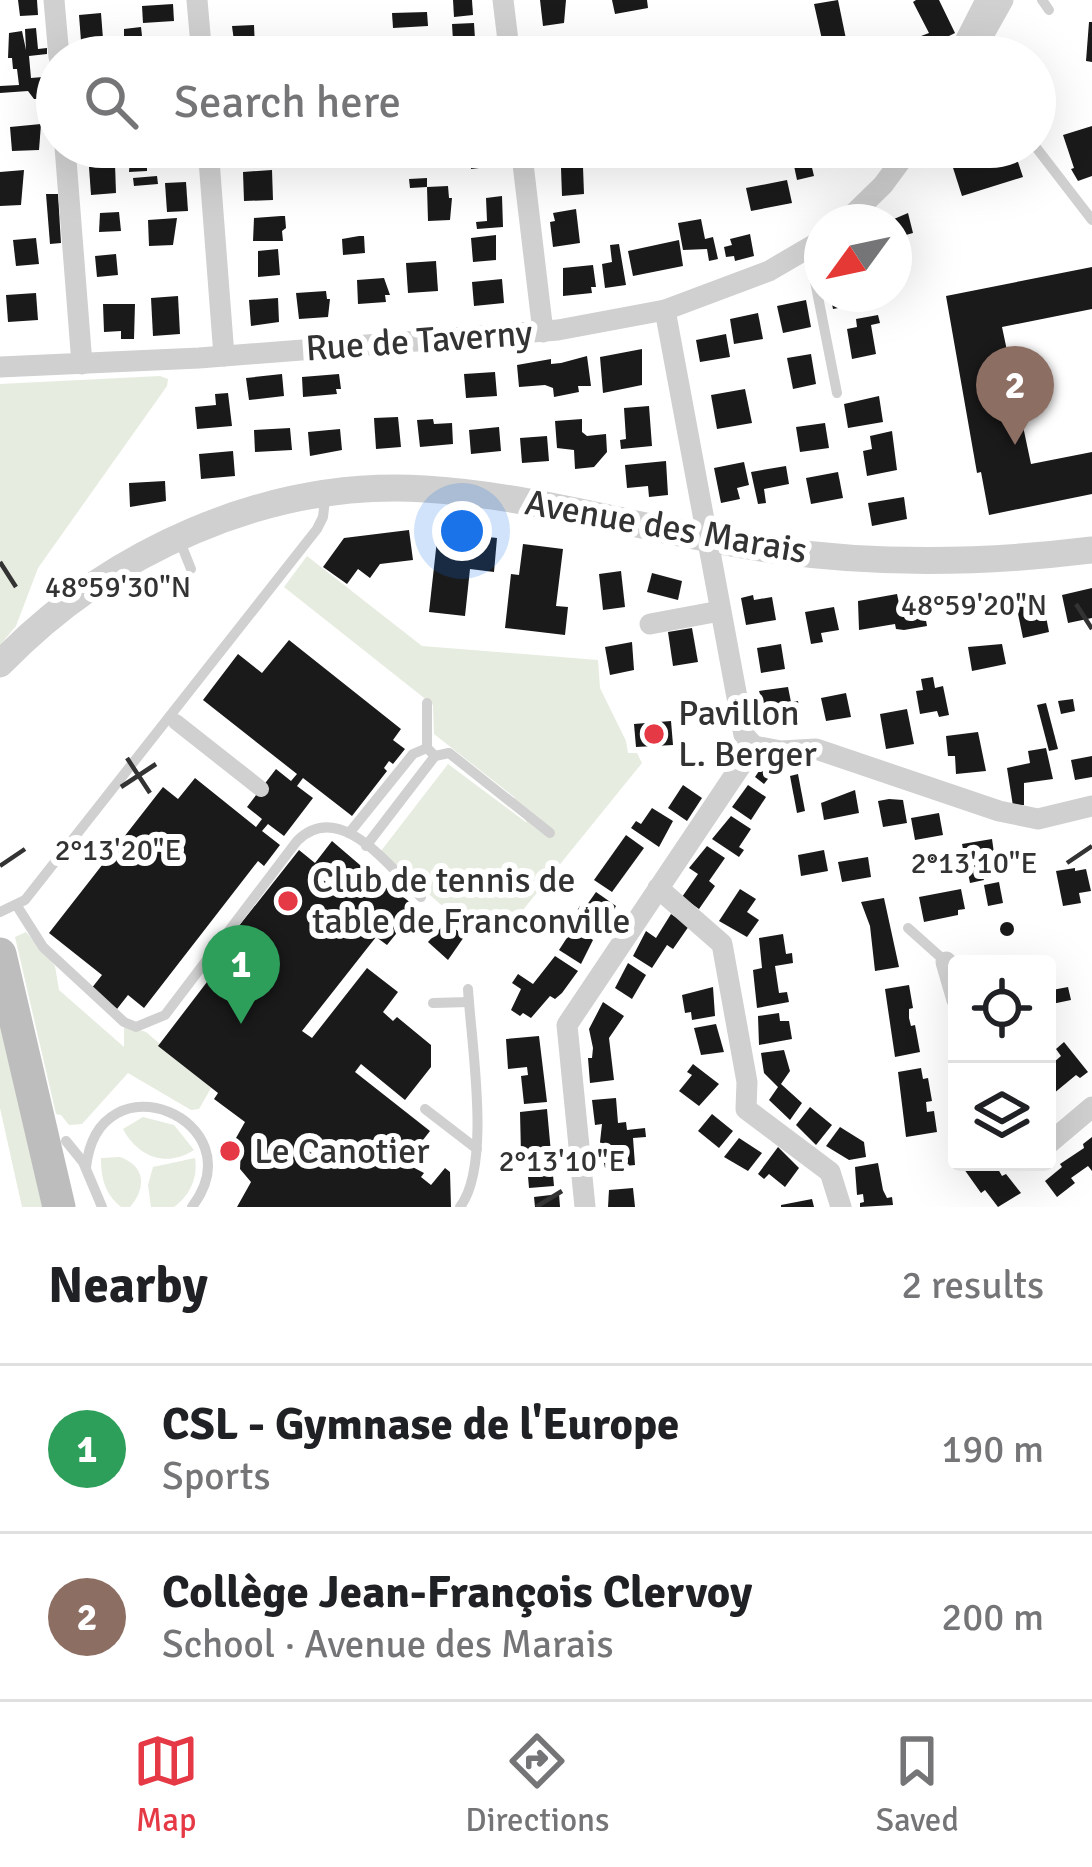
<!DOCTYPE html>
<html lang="en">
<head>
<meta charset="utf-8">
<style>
	:root { --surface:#fff; --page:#f2f2f2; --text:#202124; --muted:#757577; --line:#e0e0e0; --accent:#e63946 }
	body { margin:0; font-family:Signika,sans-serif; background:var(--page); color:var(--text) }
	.controls { position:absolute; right:36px; bottom:36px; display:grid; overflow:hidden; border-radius:12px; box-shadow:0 12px 48px #0002 }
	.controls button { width:108px; height:108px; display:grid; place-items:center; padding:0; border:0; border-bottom:3px solid var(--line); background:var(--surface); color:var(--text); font:60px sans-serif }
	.compass { position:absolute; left:804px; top:204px; width:108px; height:108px; border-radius:50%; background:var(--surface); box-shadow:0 12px 48px #0002; rotate:237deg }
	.you { position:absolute; left:462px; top:531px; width:42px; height:42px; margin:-30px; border:9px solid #fff; border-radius:50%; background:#1a73e8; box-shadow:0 0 0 18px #1a73e833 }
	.badge { display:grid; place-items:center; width:78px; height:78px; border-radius:50%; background:var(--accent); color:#fff; font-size:39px; font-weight:700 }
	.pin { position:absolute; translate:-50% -99px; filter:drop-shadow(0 3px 6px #0008) }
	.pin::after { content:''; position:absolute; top:63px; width:42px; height:36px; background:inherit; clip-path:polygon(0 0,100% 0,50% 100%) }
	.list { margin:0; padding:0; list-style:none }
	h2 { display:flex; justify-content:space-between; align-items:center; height:156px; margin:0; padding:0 48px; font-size:51px }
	h2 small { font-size:39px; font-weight:400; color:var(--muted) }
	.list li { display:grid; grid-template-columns:78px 1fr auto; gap:36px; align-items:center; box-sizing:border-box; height:168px; padding:0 48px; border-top:3px solid var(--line) }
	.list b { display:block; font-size:45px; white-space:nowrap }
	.list p { margin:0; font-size:39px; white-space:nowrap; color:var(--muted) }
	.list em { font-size:39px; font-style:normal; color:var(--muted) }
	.icon { flex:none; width:66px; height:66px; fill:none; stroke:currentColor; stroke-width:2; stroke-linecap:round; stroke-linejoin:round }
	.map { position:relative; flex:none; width:1092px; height:1207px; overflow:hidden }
	.search { position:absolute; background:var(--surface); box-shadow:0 12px 48px #0002; left:36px; right:36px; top:36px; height:132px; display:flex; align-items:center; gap:30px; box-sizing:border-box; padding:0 42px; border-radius:66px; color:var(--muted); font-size:45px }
	.sheet { height:492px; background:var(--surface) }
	nav { display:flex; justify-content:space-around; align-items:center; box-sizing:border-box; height:168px; border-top:3px solid var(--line); background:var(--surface); font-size:33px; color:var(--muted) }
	nav a { display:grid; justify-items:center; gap:6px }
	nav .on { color:var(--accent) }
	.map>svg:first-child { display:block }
</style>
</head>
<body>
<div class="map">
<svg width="1092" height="1207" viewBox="0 0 1092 1207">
	<rect width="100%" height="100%" fill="#fff"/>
	<g fill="#e6ecdf">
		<path d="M160 376 168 379 167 386 38 568 16 626 0 645V384Z"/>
		<path d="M307 556 422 646 598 660 600 688 626 741 628 753H637L642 763 510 926 491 939 440 904 381 851 448 764 527 823 514 797 434 734 433 705 284 587Z"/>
		<path d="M26 932 55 966 59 990 124 1047V1025L146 1032 211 1088 199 1109 191 1110 128 1073 82 1124 69 1125 61 1115 56 1114 15 937Z"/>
		<path d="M0 993 48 1207H22L0 1108Z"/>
		<path d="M143 1117 174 1125 194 1150C166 1168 138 1157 123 1129Z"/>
		<path d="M120 1157C145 1166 147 1187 130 1207H121C105 1194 101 1179 101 1158Z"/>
		<path d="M195 1158C198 1178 190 1195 174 1207H151L148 1185 153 1167Z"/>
	</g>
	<g fill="#1a1a1a">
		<path d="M18 0H37L38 15 20 16Z"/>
		<path d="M453 0H472L473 15 454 17Z"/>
		<path d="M540 0H566L564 23 543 26Z"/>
		<path d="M612 0H647L648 8 615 14Z"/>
		<path d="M838 0 846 39 823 44 814 4Z"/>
		<path d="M916 0H939L955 33 933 44 937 52 929 57H914L910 46 923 41 921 36 929 33 913 2Z"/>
		<path d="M173 4 174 21 143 23 142 6Z"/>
		<path d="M427 12 428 26 393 28 392 13Z"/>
		<path d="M101 13 103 39 81 41 79 15Z"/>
		<path d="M1089 22H1092V62L1086 61Z"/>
		<path d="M474 23 475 39 459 41 460 57H436L435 42 453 41 452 24Z"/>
		<path d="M254 25 255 48 235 49 232 26Z"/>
		<path d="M141 27 142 36 124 37V29Z"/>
		<path d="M36 28 38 49 47 48V54L29 56 31 78 43 77 44 99H34L28 91 0 93V86L19 85 17 69H13L12 58H8L9 33 22 31 26 50 25 29Z"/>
		<path d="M570 38 573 57H547L545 41Z"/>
		<path d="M654 39 658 57H623L621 46Z"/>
		<path d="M174 41 175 57H154L153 42Z"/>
		<path d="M907 44 912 57H891L888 51Z"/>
		<path d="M104 48 105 57H85L84 49Z"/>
		<path d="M41 124 39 150 12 151 10 127Z"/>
		<path d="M1092 126V176L1078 181 1071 169 1074 168 1063 135Z"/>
		<path d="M143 147H164L165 160 147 161V171L129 172 130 157 145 156Z"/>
		<path d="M239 147H266L267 157 241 158Z"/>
		<path d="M470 147H495V166L471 169Z"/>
		<path d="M790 147H807L814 176 797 180Z"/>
		<path d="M846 147H869L870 152 848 158Z"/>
		<path d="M1013 147 1023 177 962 196 947 149Z"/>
		<path d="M115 164 116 193 91 195 89 167Z"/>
		<path d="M583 167 584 194 562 196 561 168Z"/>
		<path d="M24 170 21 205 0 206V172Z"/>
		<path d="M272 170 273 200 244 201 243 172Z"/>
		<path d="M157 176 158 184 134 186 133 178Z"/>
		<path d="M427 178V187L410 188 409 179Z"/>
		<path d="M787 180 792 203 751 211 746 188Z"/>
		<path d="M186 182 188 211 167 212 165 183Z"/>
		<path d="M448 186 449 198H452L450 220 428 221 427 187Z"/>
		<path d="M46 194H58L61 243 50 244Z"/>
		<path d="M502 196 503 227 477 229 476 222 487 221 486 198Z"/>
		<path d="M576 209 580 243 553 247 550 222 555 221 553 213Z"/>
		<path d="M119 212 121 231 99 232 100 213Z"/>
		<path d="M908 213 913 233 895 238 894 219Z"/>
		<path d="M281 216H285L286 228 282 231 283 241H253L254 218Z"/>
		<path d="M177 218 173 245 149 246 148 220Z"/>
		<path d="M701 219 705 239 713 237 718 259 709 261 707 249 683 250 678 223Z"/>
		<path d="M750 234 754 256 735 261 734 256 726 257 724 247 732 245 730 239Z"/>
		<path d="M496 235V260L473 262 471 238Z"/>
		<path d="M359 236H364L365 253 343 255 342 239Z"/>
		<path d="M36 238 39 264 16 266 13 240Z"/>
		<path d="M679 240 683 266 633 276 628 251Z"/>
		<path d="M619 244 626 285 605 288 602 264 612 262 610 245Z"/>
		<path d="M278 249 280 275 258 277V251Z"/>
		<path d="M116 254 118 275 97 277 95 256Z"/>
		<path d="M436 261 438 291 408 293 406 263Z"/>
		<path d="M593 265 596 287H591L592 293 563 296V268Z"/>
		<path d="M1092 267V309L1002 327 1031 464 1092 452V494L989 515 981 472 977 473 946 296Z"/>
		<path d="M384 278 390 295H385L386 302 358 304 357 280Z"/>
		<path d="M502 279 504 303 474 306 472 282Z"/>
		<path d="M326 291 327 299H330L328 317 299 319 296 293Z"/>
		<path d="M36 293 38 320 8 322 6 295Z"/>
		<path d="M830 294H852L854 305 833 309Z"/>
		<path d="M178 296 180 334 153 336 151 298Z"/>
		<path d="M278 298 279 322 251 326 249 300Z"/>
		<path d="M806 300 811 327 783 333 777 306Z"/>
		<path d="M103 304H135L134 339H121V331L104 332Z"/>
		<path d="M758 313 763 339 734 344 730 319Z"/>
		<path d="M878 315 880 323 871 325 876 354 852 359 847 329 857 327 856 319Z"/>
		<path d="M726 334 730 357 700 362 696 340Z"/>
		<path d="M642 349V385L603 393 600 357Z"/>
		<path d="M811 354 816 384 793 389 787 358Z"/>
		<path d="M587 356 591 386H578L579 392 554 397 553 388 545 385 519 387 517 365 551 359V364L561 363Z"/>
		<path d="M495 372 497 396 466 398 464 374Z"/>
		<path d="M282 374 284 396 249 400 246 378Z"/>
		<path d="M339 374 341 389H336L337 394 303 397 302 377Z"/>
		<path d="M745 389 752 423 717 429 711 395Z"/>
		<path d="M228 393 232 426 197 429 195 407 216 405 215 394Z"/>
		<path d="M879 396 883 422 848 428 844 404Z"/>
		<path d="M649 406 652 446 621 449 620 440 626 439 624 408Z"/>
		<path d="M398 417 401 447 376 449 374 418Z"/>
		<path d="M433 419 434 424 452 423 453 444 420 447 417 420Z"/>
		<path d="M582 419V432L587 436 606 434 607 452 594 467 575 469 574 450 557 448 555 421Z"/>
		<path d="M825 423 829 448 800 452 796 427Z"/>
		<path d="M499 427 501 451 471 454 469 430Z"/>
		<path d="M290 428 292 450 255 452 254 430Z"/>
		<path d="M340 429 342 450 310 456 308 432Z"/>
		<path d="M892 431 897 470 867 476 863 451 872 449 870 436Z"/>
		<path d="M547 436 549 461 522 463 520 438Z"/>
		<path d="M233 451 235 476 201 479 199 454Z"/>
		<path d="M666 461 668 495 649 497 648 486 627 488 625 465Z"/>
		<path d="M744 462 749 485 737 488 740 499 721 503 714 468Z"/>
		<path d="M786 466 789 484 764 489 766 503 758 504 751 472Z"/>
		<path d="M838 472 843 498 811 504 806 478Z"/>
		<path d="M165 481 166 501 130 507 129 483Z"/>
		<path d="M904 497 907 519 872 526 868 503Z"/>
		<path d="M409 530 413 560 380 564 370 578 358 569 347 584 323 567 344 538Z"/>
		<path d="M438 531 497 538 494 572 470 569 465 616 429 612Z"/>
		<path d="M523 544 563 549 556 606 568 607 565 635 505 628 511 574 519 575Z"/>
		<path d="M621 571 625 607 603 610 599 574Z"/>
		<path d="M652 573 682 581 678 600 647 592Z"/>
		<path d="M1092 588V618L1068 623 1062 595Z"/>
		<path d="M897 594 900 608 923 604 927 626 904 630 896 629 895 624 859 630 858 601Z"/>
		<path d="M753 595 754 600 772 597 776 620 746 625 741 598Z"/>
		<path d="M1042 596 1049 632 1023 638 1015 599Z"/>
		<path d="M834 607 839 630 821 633 823 642 811 644 805 612Z"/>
		<path d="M692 628 698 662 673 666 668 632Z"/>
		<path d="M289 640 401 729 393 740 405 749 393 764 389 761 384 768 387 771 352 816 303 778 297 786 313 798 284 836 268 824 262 831 280 845 264 866 258 861 144 1008 128 995 117 1009 91 989 102 975 49 933 163 787 178 799 195 778 256 827 262 819 247 807 276 769 291 781 297 774 203 700 238 654 262 673Z"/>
		<path d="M632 642 634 670 610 675 605 647Z"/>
		<path d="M781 644 785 669 761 673 757 648Z"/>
		<path d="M1002 644 1006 664 972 671 968 647Z"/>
		<path d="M933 677 935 688 943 686 949 715 939 717 937 711 920 714 916 691 923 690 921 679Z"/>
		<path d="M788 687 791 702 798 701 800 713 768 720 759 691Z"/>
		<path d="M846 693 851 717 826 721 821 698Z"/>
		<path d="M1073 699 1075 711 1061 714 1058 701Z"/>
		<path d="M1046 703 1058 749 1049 751 1037 705Z"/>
		<path d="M907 709 914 744 886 749 880 714Z"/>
		<path d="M671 721 673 745 636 747 634 724Z"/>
		<path d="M978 732 986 771 956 774 955 756H948L946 736Z"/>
		<path d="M1046 748 1053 779 1024 783V805L1013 806 1007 768 1030 763 1028 751Z"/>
		<path d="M1092 756V777L1075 780 1071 760Z"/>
		<path d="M761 768 771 775 764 784 755 777Z"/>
		<path d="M798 774 805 811 797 813 790 776Z"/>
		<path d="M683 785 702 798 687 821 668 808Z"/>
		<path d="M748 785 766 797 751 820 732 807Z"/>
		<path d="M855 790 859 813 824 820 821 803Z"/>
		<path d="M889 799 903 800 907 823 883 827 878 801Z"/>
		<path d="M652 808 673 821 659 847 631 828 636 821 641 824Z"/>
		<path d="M939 813 943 835 915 840 911 818Z"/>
		<path d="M731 816 751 829 739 847 744 850 739 857 712 839Z"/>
		<path d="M626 835 644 848 612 892 594 880Z"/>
		<path d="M992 839 995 860 978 864 984 880 970 883 962 844Z"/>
		<path d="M332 841 395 895 397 892 417 908 387 945 376 937 302 1031 312 1038 367 968 398 992 383 1012 393 1021 397 1017 431 1045V1067L405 1100 361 1064 355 1072 430 1131 405 1163 424 1173 421 1177 431 1185 445 1168 450 1172 451 1207H237L251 1182 240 1169 241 1149 236 1138 245 1122 214 1099 218 1093 158 1046 220 965 212 960 299 850 315 863Z"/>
		<path d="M707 846 725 858 709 881 715 886 699 909 682 897 698 874 689 868Z"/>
		<path d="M824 850 828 871 801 876 798 855Z"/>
		<path d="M946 854 948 862 920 867 918 859Z"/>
		<path d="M868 857 871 877 842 882 838 862Z"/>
		<path d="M1075 868V871L1086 869 1091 891 1079 893 1081 903 1063 906 1056 871Z"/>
		<path d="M999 882 1003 903 988 906 984 885Z"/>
		<path d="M740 889 756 899 747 912 759 920 747 937 719 921Z"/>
		<path d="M961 889 965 909 958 910V915L924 922 919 897Z"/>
		<path d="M596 892 616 906 602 932 575 914 580 906 584 909Z"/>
		<path d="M884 898 899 967 875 971 870 926 861 902Z"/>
		<path d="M671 914 689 926 673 949 667 945 652 968 633 956 646 931 656 938Z"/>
		<path d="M447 921 464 937 448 960 428 942Z"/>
		<circle cx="1007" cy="929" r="7"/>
		<path d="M574 927 593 940 581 964 559 950Z"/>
		<path d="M783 934 786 954 792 953 793 963 775 966 779 993 787 992 789 1002 757 1008 753 970 762 968 759 938Z"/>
		<path d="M555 956 578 971 562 993 555 999 550 996 531 1018 523 1013 520 1016 511 1010 521 989 512 983 518 974 533 984Z"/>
		<path d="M628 963 646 975 632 999 615 988Z"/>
		<path d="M909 985 913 1008 909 1009V1018L911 1026 915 1025 920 1052 895 1057 885 989Z"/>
		<path d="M713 987 715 1016 692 1020 691 1012 685 1013 682 995Z"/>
		<path d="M1068 987 1071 1000 1047 1005V991Z"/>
		<path d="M603 1002 624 1016 609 1038 614 1080 590 1083 588 1058H592L593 1048 589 1029Z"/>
		<path d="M779 1013 780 1021H789L792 1039 759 1045 758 1016Z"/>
		<path d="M716 1024 724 1052 701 1055 694 1028Z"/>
		<path d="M539 1036 547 1102 524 1104 521 1076 528 1075 527 1067 508 1069 506 1039Z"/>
		<path d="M1064 1042 1088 1072 1080 1078 1076 1075 1053 1094 1047 1092V1068L1061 1056 1056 1049Z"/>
		<path d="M784 1050 790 1071 781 1084 802 1103 790 1120 769 1100 778 1087 764 1073 761 1053Z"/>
		<path d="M693 1064 719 1084 699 1106 679 1091 692 1075 687 1072Z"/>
		<path d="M921 1068 923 1079 928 1078 932 1101 926 1102 927 1112 934 1111 937 1132 906 1137 898 1072Z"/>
		<path d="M616 1098 618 1123 626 1122 627 1130 645 1128 646 1137 633 1138 635 1165 605 1168 600 1142 602 1124 595 1125 592 1100Z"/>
		<path d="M810 1107 832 1125 816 1145 796 1125Z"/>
		<path d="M547 1109 554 1186 529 1188 526 1153 521 1154 520 1112Z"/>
		<path d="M712 1114 733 1131 719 1148 698 1131Z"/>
		<path d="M840 1127 864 1142 866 1157 849 1160 826 1146Z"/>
		<path d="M1092 1137V1171L1088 1166 1071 1178 1075 1183 1057 1197 1045 1181 1062 1167 1060 1164 1084 1148 1083 1144Z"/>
		<path d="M739 1138 762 1153 748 1171 724 1157Z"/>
		<path d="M778 1147 799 1168 785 1187 769 1174 764 1179 758 1174Z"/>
		<path d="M959 1162H994L1002 1176 1006 1174 1021 1193 998 1207 985 1190 981 1193Z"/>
		<path d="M878 1163 883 1190 887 1198 892 1197 893 1205 860 1207V1203L864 1202 863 1194 857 1195 855 1167Z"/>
		<path d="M633 1188 635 1207H608L609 1190Z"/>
		<path d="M559 1194 560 1207H535L534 1197Z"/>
		<path d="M812 1199 814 1207H781V1205Z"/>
	</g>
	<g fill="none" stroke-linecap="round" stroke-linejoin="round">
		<g stroke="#d0d0d0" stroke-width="10">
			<path d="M1042 0 1049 10"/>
			<path d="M1035 146 1092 220"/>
			<path d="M809 251 837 393"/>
			<path d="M179 539 191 569"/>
			<path d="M435 756 449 753 550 833"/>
			<path d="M350 832 413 754 427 748"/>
			<path d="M366 846 435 756 427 748V703"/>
			<path d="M17 906 43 947 124 1022 136 1027 165 1015 297 841C340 798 390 868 421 897"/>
			<path d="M0 912 25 900 317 529 323 517 325 499"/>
			<path d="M908 928 946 962"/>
			<path d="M433 1003 469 1002"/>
			<path d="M425 1109 477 1149"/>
			<path d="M66 1141 83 1162 102 1207"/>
			<path d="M86 1168C98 1053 258 1120 192 1207"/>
			<path d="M460 1207C492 1165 471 1043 468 989"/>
		</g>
		<path stroke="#d0d0d0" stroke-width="16" d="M176 722 261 789"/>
		<g stroke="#d0d0d0" stroke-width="21">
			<path d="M54 0 59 57"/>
			<path d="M197 0 202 57"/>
			<path d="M503 0 510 57"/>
			<path d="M957 57 986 0"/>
			<path d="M971 57 1003 0"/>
			<path d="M65 147 82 364"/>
			<path d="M208 147 224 356"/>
			<path d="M521 147 543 332"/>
			<path d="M845 222 883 185 911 147"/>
			<path d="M665 310 744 735 754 746 781 751 816 749 999 811 1038 819 1092 806"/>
			<path d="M0 367 199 358 558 330 665 310 769 271 822 240"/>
			<path d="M650 624 720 611"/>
			<path d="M658 888 722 944 747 1082 746 1109 830 1172 841 1207"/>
			<path d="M946 962 957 1000"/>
			<path d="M1047 1145 1092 1107"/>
			<path d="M585 1207 567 1025 754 746"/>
		</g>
		<path stroke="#d0d0d0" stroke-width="27" d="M0 664C108 552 267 479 425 489 542 496 658 534 774 550 879 565 987 563 1092 550"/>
		<path stroke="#bdbdbd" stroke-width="33" d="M0 954 59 1207"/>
	</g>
	<path fill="none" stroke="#333" stroke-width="4.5" d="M0 562 16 587M1076 604 1092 629M127 758 150 793M121 787 156 764M1067 863 1092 846M0 866 25 849M536 1207 562 1191"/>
	<g fill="#e63946" stroke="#fff" stroke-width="4.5">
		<circle cx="654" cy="734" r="12"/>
		<circle cx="288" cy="901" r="12"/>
		<circle cx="230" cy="1151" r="12"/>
	</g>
	<g text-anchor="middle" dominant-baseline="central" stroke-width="12" stroke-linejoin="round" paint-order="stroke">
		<g font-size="36" fill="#333" stroke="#fff">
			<text transform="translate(419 341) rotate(-4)">Rue de Taverny</text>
			<text transform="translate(666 527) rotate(10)">Avenue des Marais</text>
		</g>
		<g font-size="36" fill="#333" stroke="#fff" text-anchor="start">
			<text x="678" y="713">Pavillon<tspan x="678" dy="41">L. Berger</tspan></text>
			<text x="312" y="880">Club de tennis de<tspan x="312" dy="41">table de Franconville</tspan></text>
			<text x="254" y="1151">Le Canotier</text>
		</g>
	</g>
	<g font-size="30" text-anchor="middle" fill="#333" stroke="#fff" stroke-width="12" stroke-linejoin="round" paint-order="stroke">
		<text x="118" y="597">48°59'30"N</text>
		<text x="974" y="615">48°59'20"N</text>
		<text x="118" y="860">2°13'20"E</text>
		<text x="974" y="873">2°13'10"E</text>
		<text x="562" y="1171">2°13'10"E</text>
	</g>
</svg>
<div class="controls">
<button><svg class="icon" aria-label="locate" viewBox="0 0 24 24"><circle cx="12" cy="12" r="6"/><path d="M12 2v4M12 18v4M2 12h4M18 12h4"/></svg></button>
<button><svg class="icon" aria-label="layers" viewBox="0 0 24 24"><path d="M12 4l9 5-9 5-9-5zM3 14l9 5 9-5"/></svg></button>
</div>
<svg class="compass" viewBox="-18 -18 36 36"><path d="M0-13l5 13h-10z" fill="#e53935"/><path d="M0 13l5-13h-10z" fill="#757577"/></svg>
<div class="you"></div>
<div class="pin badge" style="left:241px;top:1024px;background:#2e9e5b">1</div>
<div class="pin badge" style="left:1015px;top:445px;background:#8d6e63">2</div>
<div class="search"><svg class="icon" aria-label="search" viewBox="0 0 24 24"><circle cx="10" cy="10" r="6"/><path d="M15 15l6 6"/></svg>Search here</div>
</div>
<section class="sheet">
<h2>Nearby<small>2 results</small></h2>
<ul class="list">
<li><span class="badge" style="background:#2e9e5b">1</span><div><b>CSL - Gymnase de l'Europe</b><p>Sports</p></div><em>190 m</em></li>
<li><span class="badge" style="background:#8d6e63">2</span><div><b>Collège Jean-François Clervoy</b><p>School · Avenue des Marais</p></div><em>200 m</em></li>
</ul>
</section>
<nav>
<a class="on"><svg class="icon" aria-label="map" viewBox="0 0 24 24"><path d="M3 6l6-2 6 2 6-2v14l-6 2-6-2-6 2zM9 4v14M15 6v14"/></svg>Map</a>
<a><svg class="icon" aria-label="directions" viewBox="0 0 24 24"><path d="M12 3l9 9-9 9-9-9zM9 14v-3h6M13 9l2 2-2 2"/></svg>Directions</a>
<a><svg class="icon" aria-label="saved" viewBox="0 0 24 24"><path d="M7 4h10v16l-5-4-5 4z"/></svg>Saved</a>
</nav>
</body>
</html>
